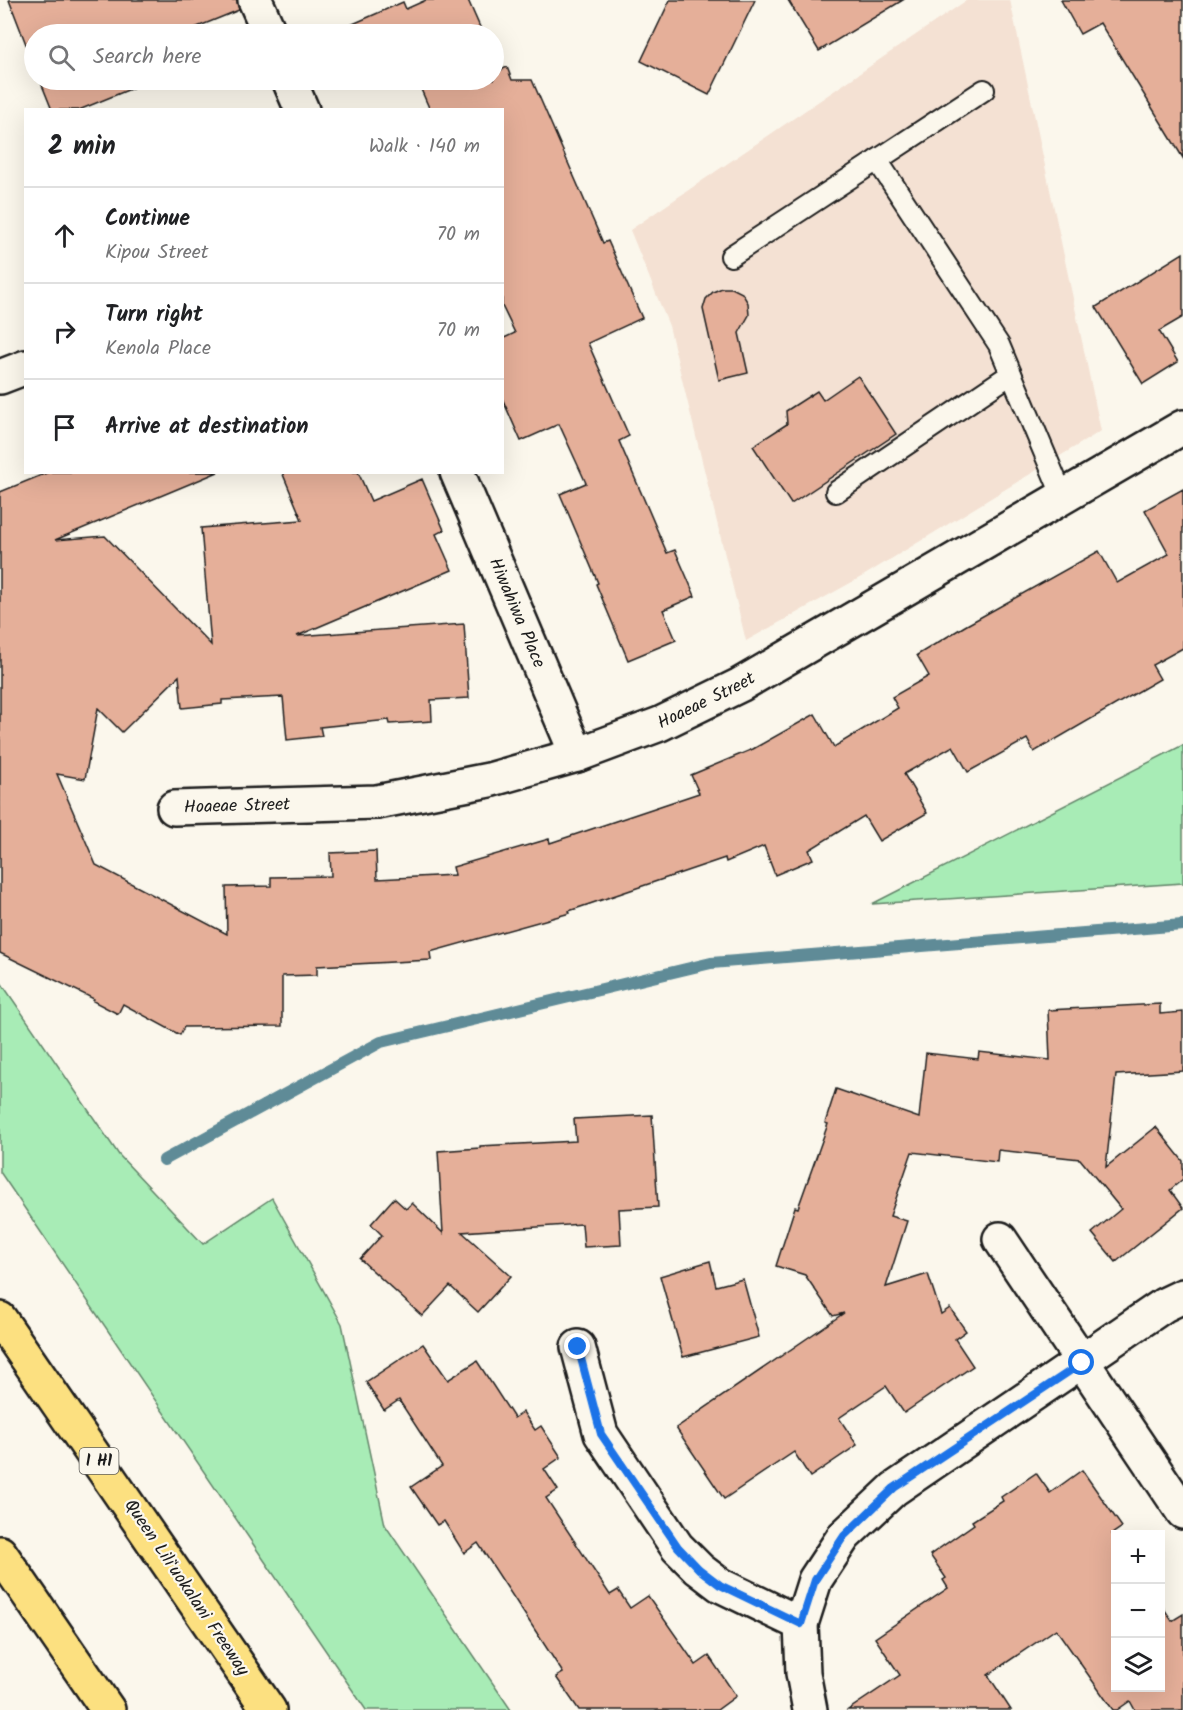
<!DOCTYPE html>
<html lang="en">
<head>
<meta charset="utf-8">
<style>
	:root { --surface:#fff; --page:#f6f6f6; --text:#202124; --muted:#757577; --line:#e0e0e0 }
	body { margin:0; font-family:Kalam,sans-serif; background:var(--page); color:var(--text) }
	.controls { position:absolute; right:18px; bottom:18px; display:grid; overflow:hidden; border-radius:0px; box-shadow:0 6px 24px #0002 }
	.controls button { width:54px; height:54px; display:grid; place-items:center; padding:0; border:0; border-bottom:2px solid var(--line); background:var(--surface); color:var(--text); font:30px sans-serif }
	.stop { position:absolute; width:18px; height:18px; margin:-14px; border:4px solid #1a73e8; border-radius:50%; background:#fff }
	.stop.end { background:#1a73e8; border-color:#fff; box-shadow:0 2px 6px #0008 }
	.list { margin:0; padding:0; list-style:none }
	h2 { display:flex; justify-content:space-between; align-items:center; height:78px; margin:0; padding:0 24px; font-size:26px }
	h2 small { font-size:20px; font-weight:400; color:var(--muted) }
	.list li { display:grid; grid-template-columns:39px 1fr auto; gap:18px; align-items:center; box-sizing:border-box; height:96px; padding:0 24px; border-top:2px solid var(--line) }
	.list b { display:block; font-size:22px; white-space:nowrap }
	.list p { margin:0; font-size:20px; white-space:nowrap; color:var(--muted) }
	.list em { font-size:20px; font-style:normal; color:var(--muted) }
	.icon { flex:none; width:33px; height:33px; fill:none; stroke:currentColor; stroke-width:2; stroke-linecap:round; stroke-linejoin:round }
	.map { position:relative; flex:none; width:1183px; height:1710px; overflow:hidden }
	.search { position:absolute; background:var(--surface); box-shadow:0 6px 24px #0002; left:24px; top:24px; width:480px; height:66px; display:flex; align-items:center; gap:15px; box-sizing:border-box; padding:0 21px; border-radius:33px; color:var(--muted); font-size:22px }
	.panel { position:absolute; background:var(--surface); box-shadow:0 6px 24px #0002; left:24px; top:108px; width:480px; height:366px; border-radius:0px }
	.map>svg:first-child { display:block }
</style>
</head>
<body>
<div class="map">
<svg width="1183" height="1710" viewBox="0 0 1183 1710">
	<rect width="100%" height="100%" fill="#fbf7ec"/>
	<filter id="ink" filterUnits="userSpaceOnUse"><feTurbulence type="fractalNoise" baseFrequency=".0167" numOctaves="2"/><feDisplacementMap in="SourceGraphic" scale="12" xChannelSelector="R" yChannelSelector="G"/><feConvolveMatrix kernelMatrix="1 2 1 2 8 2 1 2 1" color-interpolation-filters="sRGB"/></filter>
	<g filter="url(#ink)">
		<path fill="#f4e1d3" d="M967 0H1010L1101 431 863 576 746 641 669 326 630 230Z"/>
		<g fill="#a8ecb6" stroke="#628469" stroke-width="1.5">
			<path d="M1183 745V883L872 904Z"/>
			<path d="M0 981 119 1155 203 1244 272 1198 342 1324 385 1525 511 1710H366L0 1172Z"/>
		</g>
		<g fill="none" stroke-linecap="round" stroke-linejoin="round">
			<path stroke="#5e8b97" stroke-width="12" d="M164 1160 381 1042 711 963 1183 925"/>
		</g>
		<g fill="#e5af99" stroke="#1c1c1c" stroke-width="1.5">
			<path d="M9 0H237L239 10 180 34H34V65Z"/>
			<path d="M426 0H468L483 34H330L403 2 406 9Z"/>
			<path d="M670 0H755L709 95 641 61Z"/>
			<path d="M788 0H903L819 51Z"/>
			<path d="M1061 0H1183V158L1100 23 1080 34Z"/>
			<path d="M494 58 499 71 507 67 512 80H532L603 243 608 241 642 318 588 343 629 436 619 441 667 553 675 550 695 596 663 610 676 640 628 660 596 584 598 583 560 494 586 483 559 424 521 441 502 398V339L515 333 502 306V110H430L417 80H494Z"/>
			<path d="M40 80H149L150 81 79 110H52Z"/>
			<path d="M1183 253V317L1159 331 1178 362 1143 384 1096 307Z"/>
			<path d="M722 288H732L742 293 748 303 749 315 739 333 748 373 719 380 703 309 706 299 713 292Z"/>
			<path d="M858 376 896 434 791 504 753 446 787 424 786 411 817 391 823 400Z"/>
			<path d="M49 472H218L55 540 105 536 211 645 201 528 302 520 282 472H358L371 501 422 479 444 530 436 534 452 570 297 636 464 624 469 698 431 700 432 721 390 724 389 720 320 727 322 736 287 740 283 697 222 700V704L182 708 179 676 122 732 98 708 85 779 57 774 96 865 227 934 226 887 271 886V877L331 876 330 853 376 851 377 879 455 875 453 867 549 839 550 843 699 793 691 775 753 749 815 714 834 747 898 708 892 697 929 676 917 655 965 626 1099 551 1117 583 1169 554 1145 510 1183 489V648L1152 665 1160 679 1034 752 1027 739 968 772 953 746 904 774 927 813 879 841 864 816 809 850 813 859 775 875 764 846 726 862 725 858 569 911 570 913 430 952 431 960 317 966V975L282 976V1026L184 1027 180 1035 123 1004 118 1014 93 1001 94 999 0 953V492Z"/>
			<path d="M1160 1004V1014L1183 1012V1071L1116 1075 1106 1167 1156 1127 1183 1161V1179L1170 1190 1183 1208 1116 1262 1092 1233 1121 1209 1080 1159 998 1150 997 1162 912 1152 890 1216 907 1221 886 1287 928 1274 941 1314 950 1308 966 1331 955 1339 973 1366 904 1413 886 1386 839 1418 857 1445 810 1477 794 1452 724 1499 676 1428 844 1313 833 1316 805 1275 776 1266 795 1207 798 1208 828 1124 825 1123 836 1089 919 1118 926 1053 978 1059 979 1052 1050 1060 1048 1010Z"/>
			<path d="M652 1115 658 1207 619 1209 621 1245 584 1247 582 1224 462 1232 511 1276 478 1312 450 1286 422 1316 360 1259 382 1235 371 1224 394 1198 406 1209 412 1203 443 1233 438 1151 480 1148V1146L576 1141 574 1119Z"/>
			<path d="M710 1261 716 1286 743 1279 759 1337 683 1357 660 1276Z"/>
			<path d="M423 1344 448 1380 477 1361 514 1418 523 1412 535 1430 541 1426 561 1457 544 1469 558 1490 546 1498 610 1595 618 1590 630 1608 648 1596 696 1665 709 1656 736 1696 717 1710H579L556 1677 563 1673 478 1543 464 1553 444 1521 437 1525 411 1487 442 1466 399 1400 384 1410 366 1382Z"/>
			<path d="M1082 1470 1122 1527 1112 1534 1116 1539V1688H1161V1604L1172 1621 1183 1614V1710H1135L1130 1701 1117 1710H1113L1056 1629 988 1675 1011 1710H848L900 1675 875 1638 948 1588 943 1580 946 1578 930 1555 974 1524 972 1521 1003 1501 1001 1497 1036 1473 1050 1493Z"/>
		</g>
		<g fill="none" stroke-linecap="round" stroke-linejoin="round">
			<defs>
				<g id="lane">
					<path d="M877 160 999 345 1063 497"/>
					<path d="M731 256 984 90"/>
					<path d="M836 492 1011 374"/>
				</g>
				<g id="street">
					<path d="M255 0 270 34"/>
					<path d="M289 80 302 110"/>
					<path d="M0 377 26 367"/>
					<path id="s1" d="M457 472 577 755"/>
					<path id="s2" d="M174 808 377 802 489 780 577 755 660 724 740 685 1183 427"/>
					<path d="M1000 1239 1183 1512"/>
					<path d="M578 1347 601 1434 677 1547 699 1569 720 1585 801 1624"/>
					<path d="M810 1710 803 1673 801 1624 815 1580 844 1536 894 1489 1164 1305 1183 1296"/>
				</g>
				<g id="highway">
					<path d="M0 1319 269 1710"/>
					<path d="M0 1553 108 1710"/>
				</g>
			</defs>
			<use href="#lane" stroke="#1c1c1c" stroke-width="24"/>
			<use href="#street" stroke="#1c1c1c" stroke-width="38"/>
			<use href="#highway" stroke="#1c1c1c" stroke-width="38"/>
			<use href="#lane" stroke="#fbf7ec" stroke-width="20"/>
			<use href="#street" stroke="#fbf7ec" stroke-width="33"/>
			<use href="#highway" stroke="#fce080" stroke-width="33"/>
		</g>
	</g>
	<g fill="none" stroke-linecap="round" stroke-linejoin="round" filter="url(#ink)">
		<path stroke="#1a73e8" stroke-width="8" d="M578 1347 601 1434 678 1547 699 1569 720 1585 801 1624 815 1580 844 1536 894 1488 1082 1363"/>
	</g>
	<g text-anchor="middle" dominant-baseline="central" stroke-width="4.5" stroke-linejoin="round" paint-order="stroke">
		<rect fill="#fbf7ec" stroke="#5f5e5a" stroke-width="1.5" x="79.5" y="1448" width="39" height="26" rx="4.5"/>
		<g font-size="16" font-weight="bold" fill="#1c1c1c">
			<text x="99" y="1461">I H1</text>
		</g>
		<g font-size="18" fill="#1c1c1c" stroke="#fbf7ec">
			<text stroke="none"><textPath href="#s1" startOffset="153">Hiwahiwa Place</textPath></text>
			<text stroke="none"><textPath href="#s2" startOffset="549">Hoaeae Street</textPath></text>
			<text stroke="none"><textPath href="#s2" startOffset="63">Hoaeae Street</textPath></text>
			<text transform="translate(186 1588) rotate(56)">Queen Liliʻuokalani Freeway</text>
		</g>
	</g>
</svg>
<div class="controls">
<button>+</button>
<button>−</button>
<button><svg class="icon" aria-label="layers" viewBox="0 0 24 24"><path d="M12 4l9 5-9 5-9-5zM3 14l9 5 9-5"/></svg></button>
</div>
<div class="stop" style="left:1082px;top:1363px"></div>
<div class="stop end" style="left:578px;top:1347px"></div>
<div class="search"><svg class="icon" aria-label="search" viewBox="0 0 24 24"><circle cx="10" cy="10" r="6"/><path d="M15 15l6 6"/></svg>Search here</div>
<section class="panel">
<h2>2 min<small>Walk · 140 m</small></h2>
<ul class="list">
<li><svg class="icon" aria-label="ahead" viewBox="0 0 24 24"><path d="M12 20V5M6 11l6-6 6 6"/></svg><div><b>Continue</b><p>Kipou Street</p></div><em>70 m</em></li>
<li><svg class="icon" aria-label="right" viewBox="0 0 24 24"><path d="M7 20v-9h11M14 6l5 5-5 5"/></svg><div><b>Turn right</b><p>Kenola Place</p></div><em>70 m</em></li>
<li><svg class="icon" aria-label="arrive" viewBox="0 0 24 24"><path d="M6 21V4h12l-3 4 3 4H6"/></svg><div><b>Arrive at destination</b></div></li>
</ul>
</section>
</div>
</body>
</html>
